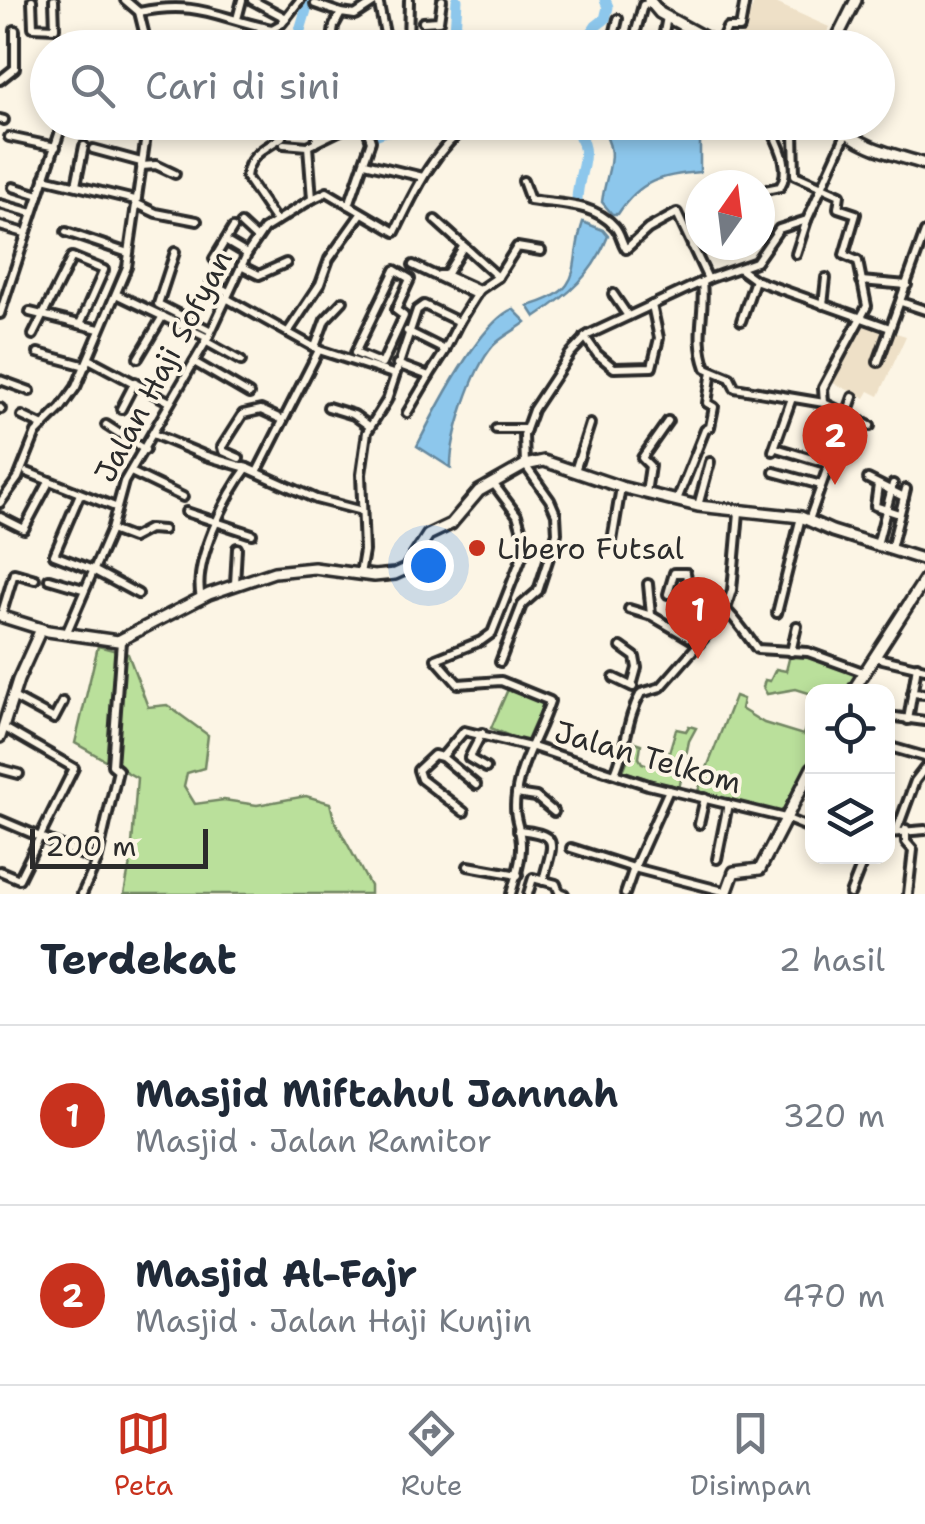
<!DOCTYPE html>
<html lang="id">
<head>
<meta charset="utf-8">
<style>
	:root { --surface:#fff; --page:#f2f2f3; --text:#1f2937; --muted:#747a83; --line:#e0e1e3; --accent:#c8321e }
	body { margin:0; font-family:"Shantell Sans",sans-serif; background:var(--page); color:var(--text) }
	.controls { position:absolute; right:30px; bottom:30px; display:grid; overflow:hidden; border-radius:20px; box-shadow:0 5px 15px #0003 }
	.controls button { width:90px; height:90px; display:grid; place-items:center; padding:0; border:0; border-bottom:2px solid var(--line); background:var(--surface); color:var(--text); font:50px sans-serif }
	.compass { position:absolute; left:685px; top:170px; width:90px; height:90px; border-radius:50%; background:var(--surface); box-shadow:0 5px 15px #0003; rotate:14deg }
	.scale { position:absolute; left:30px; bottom:25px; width:178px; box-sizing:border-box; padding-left:10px; border:5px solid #2b2b2b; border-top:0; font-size:28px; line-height:35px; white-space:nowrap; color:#2b2b2b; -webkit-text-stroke:8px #fcf5e5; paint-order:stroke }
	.you { position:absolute; left:428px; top:565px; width:35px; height:35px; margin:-25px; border:8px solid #fff; border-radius:50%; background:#1a73e8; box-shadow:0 0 0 15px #1a73e833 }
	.badge { display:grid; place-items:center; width:65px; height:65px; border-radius:50%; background:var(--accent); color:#fff; font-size:32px; font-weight:700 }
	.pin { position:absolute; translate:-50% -82px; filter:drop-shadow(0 2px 5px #0008) }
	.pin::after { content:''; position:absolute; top:52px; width:35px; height:30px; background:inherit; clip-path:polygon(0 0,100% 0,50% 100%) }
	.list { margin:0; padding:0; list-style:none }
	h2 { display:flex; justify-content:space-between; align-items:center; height:130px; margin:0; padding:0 40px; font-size:42px }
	h2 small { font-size:32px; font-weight:400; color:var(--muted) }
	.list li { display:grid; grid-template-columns:65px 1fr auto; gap:30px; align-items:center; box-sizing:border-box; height:180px; padding:0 40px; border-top:2px solid var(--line) }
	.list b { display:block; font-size:38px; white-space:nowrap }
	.list p { margin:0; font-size:32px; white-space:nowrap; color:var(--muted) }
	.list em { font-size:32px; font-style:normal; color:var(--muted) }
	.icon { flex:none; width:55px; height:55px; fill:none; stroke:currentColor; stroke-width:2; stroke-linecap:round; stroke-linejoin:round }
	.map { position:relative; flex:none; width:925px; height:894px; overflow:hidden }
	.search { position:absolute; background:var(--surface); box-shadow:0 5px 15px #0003; left:30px; right:30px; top:30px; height:110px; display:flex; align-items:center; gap:25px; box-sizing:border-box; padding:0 35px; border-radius:55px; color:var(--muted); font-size:38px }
	.sheet { height:490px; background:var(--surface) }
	nav { display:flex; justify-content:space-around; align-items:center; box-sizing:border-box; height:140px; border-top:2px solid var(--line); background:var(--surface); font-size:28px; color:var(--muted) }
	nav a { display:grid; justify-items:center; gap:5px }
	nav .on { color:var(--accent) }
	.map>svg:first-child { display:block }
</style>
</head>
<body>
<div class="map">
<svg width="925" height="894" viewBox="0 0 925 894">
	<rect width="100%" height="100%" fill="#fcf5e5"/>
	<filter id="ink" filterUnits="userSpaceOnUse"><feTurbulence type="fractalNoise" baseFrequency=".01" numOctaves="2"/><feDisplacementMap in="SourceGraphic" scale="20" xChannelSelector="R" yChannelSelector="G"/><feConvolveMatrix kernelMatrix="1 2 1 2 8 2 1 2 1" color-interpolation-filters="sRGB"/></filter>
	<g filter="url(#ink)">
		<g fill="#eee0c7">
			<path d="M755 0H769L829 27 822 47H760L740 40Z"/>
			<path d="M860 322 906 336 879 396 869 391 865 398 833 383Z"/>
		</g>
		<g fill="#bae09b" stroke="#728663" stroke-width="2.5">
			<path d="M98 646 128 654 148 707 167 705 208 735 204 768 187 773 184 786 195 804 224 800 257 805 306 796 330 803 334 819 370 886V894H124L131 858 137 778 75 743Z"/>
			<path d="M791 651 859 671 848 691 812 692V694L796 689 767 694 763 687 765 680 770 681 776 669 786 671Z"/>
			<path d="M509 687 544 702 526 743 491 728Z"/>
			<path d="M735 696 743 699 741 709 764 723 803 735 812 707V756L781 813 698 791Z"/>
			<path d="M689 726 696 728 689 741 679 789 623 771 635 742 641 744 639 758 642 763 655 767 657 763 665 766 676 729 686 731Z"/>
		</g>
		<g fill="#8dc7ec" stroke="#66899f" stroke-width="2.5">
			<path d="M598 123H640L656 129 696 131 700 134V172C662 175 640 180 618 214H612L602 202C606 168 622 155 598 123Z"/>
			<path d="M583 222 603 230 608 236C593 274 569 295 535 317L528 306C588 290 568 265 583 222Z"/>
			<path d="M513 309 526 322C516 330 501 337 493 346 472 370 450 438 451 468L417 446C434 412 480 322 513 309Z"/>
		</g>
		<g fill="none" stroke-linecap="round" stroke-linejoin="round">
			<g stroke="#8dc7ec" stroke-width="11">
				<path d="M303 48 298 37 309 0"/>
				<path d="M454 48 457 0"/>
				<path d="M581 48 596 26 605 19 608 7 605 0"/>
				<path d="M330 122V127L339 129"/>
				<path d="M569 122C598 153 578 165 577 200"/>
				<path d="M372 136 385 131 450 126 452 122"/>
			</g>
			<defs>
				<g id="street">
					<path d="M32 0 33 27 55 28 54 0"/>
					<path d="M125 0 139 12 148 48"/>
					<path d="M252 0 286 18"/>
					<path d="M378 0 388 48"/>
					<path d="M315 4 341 13"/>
					<path d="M139 12C199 0 217 18 272 29L281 24 300 0"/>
					<path d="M237 19 242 0"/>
					<path d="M423 22 439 21 442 0"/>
					<path d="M636 31 643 5 650 4"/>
					<path d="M719 45 727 28H740L745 0"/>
					<path d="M110 48H115"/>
					<path d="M248 48 263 27"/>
					<path d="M331 48 334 26 341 13 355 15 378 0"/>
					<path d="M408 48 409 0"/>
					<path d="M611 48 618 19"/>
					<path d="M661 48 667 17"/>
					<path d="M0 80 15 68V30"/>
					<path d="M0 119 4 120"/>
					<path d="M194 122 223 129"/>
					<path d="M269 122 282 137C266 148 248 155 246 177L276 221"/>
					<path d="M310 122 321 127"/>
					<path d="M794 131 795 175 840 195 838 208 856 214 844 255 858 261 867 306 823 388 824 403"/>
					<path d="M9 137 56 147"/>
					<path d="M315 143 323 122"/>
					<path d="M308 146 351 125 367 129 371 141 349 205 395 232C415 191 434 148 473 122"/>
					<path d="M93 149 141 162"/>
					<path d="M365 163 423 177"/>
					<path d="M141 166 156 165 175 174"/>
					<path d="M44 178 135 200"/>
					<path d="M523 181 530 200C559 205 593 202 615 227 621 234 621 242 626 249L648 229 677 213 708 279"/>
					<path d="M76 185 84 146"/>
					<path d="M13 187 39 195"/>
					<path d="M760 191 780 187C793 167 777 142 768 122"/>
					<path d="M312 199 327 192 349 205"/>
					<path d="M135 203 156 213 197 221"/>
					<path d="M0 204 32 213"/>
					<path d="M435 220 498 277"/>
					<path d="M241 224 256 238"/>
					<path d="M0 226 25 233"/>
					<path d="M66 232 128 253"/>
					<path d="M225 241 247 254"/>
					<path d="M692 246 700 240"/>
					<path d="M175 252 158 304 211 331"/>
					<path d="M796 254 807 220"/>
					<path d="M214 259 233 228"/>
					<path d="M413 265 476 295"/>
					<path d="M241 266 259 275 286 263"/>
					<path d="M740 269 755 280 890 328"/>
					<path d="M395 270 410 279 396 310 404 316 382 364 355 353Z"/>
					<path d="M439 275H446L479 290"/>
					<path d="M446 275 463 247"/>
					<path d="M861 281 907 285"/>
					<path d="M702 282C706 314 694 334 706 368L730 378 735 388 824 403 870 426"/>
					<path d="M211 283 228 292"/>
					<path d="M613 294 628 316"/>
					<path d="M118 295 208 338"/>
					<path d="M226 298 319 350 393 374"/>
					<path d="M901 302 925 310"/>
					<path d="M823 305 826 278"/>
					<path d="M30 312 99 329"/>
					<path d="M0 314 63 122"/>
					<path d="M741 321 755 280"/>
					<path d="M407 331 445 350 459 322"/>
					<path d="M288 332 320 284 329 259 361 214"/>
					<path d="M33 335 72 257 104 270 80 324"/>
					<path d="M585 337 597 354 614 368 652 367 659 338 652 305"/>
					<path d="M205 341 241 361"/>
					<path d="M315 347 325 320 343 301"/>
					<path d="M38 353 86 366"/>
					<path d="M138 358 163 316"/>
					<path d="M89 359 168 401"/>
					<path d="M194 362 249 394"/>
					<path d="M878 362 925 232"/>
					<path d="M397 364 429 376 445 351"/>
					<path d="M0 380 30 391"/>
					<path d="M328 407 354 415 369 426"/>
					<path d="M0 408 1 409"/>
					<path d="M121 409 135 382"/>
					<path d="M407 413 429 376"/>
					<path d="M22 416 41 425"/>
					<path d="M106 425 145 450"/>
					<path d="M496 429H526"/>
					<path d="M153 434 206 456 247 468 316 499 362 511"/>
					<path d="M776 448 829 464"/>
					<path d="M773 451 792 398"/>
					<path d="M239 458 223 451 222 447 243 414 261 410 283 420"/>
					<path d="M575 471 590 424"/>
					<path d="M27 472 115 507"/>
					<path d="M131 472 183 497"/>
					<path d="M257 472 319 350"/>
					<path d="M774 472 821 485"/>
					<path d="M868 479 904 497"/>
					<path d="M493 483 517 515 524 538 523 554 492 633 481 641 436 659 458 684 501 681 550 701C539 735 521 759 516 795 512 820 522 827 521 848 521 864 515 879 511 894"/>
					<path d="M878 485 875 506 899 514"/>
					<path d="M646 493 650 466 642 458 668 421"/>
					<path d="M80 494 54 555 93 570 138 594"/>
					<path d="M677 500 705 430 710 427 714 407 707 403 712 371"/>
					<path d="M0 503 18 478 36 433 61 408 76 387 127 267 148 122"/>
					<path d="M698 506 710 462"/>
					<path d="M186 512 252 534"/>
					<path d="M0 517 24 529 49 482"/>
					<path d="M809 520 853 397"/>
					<path d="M111 530 132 538 149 529 163 530"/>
					<path d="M612 541 621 487"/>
					<path d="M877 545 893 484"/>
					<path d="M891 549 906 489"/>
					<path d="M360 574 364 551 361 474 367 432 387 400 417 310 424 305 459 322 479 290 498 277 517 247 541 251"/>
					<path d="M49 579 83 589"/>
					<path d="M235 584 237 548"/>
					<path d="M648 584 651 615"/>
					<path d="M668 594 674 573H686L689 590C727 603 734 618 757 649L808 652 863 672"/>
					<path d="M201 598C192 563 226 496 247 468"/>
					<path d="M629 609 652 616 698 643"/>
					<path d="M777 613 801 517"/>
					<path d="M1 616 14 573 35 579"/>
					<path d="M66 634 111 530 124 482 208 338 247 254 264 229 312 199 308 146 284 144"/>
					<path d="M621 647 635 657 637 668 632 686"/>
					<path d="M791 652 797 626"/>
					<path d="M874 657 925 669"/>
					<path d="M500 662 522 605 538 591 557 533 556 514 550 500 525 465 524 435 533 410 570 354 588 335 708 279 756 262 779 229 807 220 846 134"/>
					<path d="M614 678 633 687"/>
					<path d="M912 693 925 694"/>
					<path d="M13 697 54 719 63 702"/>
					<path d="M888 716 925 721"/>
					<path d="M908 720 917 666"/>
					<path d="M482 733 469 758 486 768"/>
					<path d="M533 747 648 785 785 818 812 829"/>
					<path d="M890 747 925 757"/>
					<path d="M442 757 476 785"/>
					<path d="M0 769 19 774"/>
					<path d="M615 773C627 747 626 719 641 693L661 687 724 615 732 590 739 512"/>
					<path d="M669 790 634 868 727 892"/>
					<path d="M516 794 536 797 554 812"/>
					<path d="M464 812 421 779 418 770 434 755 442 757 464 731 530 747"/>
					<path d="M0 820 97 861"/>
					<path d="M699 824 705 798"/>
					<path d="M906 829V842L913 850 908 894"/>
					<path d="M518 830C563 835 552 843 543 881"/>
					<path d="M897 830 915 781 925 768"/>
					<path d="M888 833 925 830"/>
					<path d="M571 848 634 868 625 894"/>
					<path d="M717 859 728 804"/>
					<path d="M468 866 518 875"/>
					<path d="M0 871 19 879 74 768 3 727"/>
					<path d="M82 894 97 861 118 770 112 765 121 641"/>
					<path d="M528 894 533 878 556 884 559 892 564 894"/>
					<path d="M850 894 865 856"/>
				</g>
				<g id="secondary">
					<path d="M649 0 660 13 724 48"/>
					<path d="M832 48 856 0"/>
					<path d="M837 122C855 147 896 155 925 164"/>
					<path d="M0 616 48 631 118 641 209 594 274 572 314 568 374 576 395 574 406 569 428 535 451 524 479 491 525 465 544 461 621 487 698 506 801 517 832 531 925 560"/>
					<path d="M852 692 925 579"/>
					<path d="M0 737 18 680 41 629"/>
					<path d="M726 894 734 872 760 869 812 768"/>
				</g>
			</defs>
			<use href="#street" stroke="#2b2b2b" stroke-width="14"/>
			<use href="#secondary" stroke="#2b2b2b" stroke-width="16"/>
			<use href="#street" stroke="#fcf5e5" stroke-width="6"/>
			<use href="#secondary" stroke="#fcf5e5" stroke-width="9"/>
		</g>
	</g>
	<circle fill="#c8321e" stroke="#fcf5e5" stroke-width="4" cx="477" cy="548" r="10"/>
	<g text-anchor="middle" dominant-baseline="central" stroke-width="8" stroke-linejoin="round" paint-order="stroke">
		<g font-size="30" fill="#2b2b2b" stroke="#fcf5e5">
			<text transform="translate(163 366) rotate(-62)">Jalan Haji Sofyan</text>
			<text transform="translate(648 757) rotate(16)">Jalan Telkom</text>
		</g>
		<g font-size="30" fill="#2b2b2b" stroke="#fcf5e5" text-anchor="start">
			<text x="497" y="548">Libero Futsal</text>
		</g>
	</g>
</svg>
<div class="controls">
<button><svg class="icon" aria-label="locate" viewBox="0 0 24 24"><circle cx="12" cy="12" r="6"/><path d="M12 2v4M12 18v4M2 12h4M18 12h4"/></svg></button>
<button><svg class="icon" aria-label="layers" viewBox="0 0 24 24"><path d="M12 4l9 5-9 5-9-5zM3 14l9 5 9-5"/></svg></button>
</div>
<svg class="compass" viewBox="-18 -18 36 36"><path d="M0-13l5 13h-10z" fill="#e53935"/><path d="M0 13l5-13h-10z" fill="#747a83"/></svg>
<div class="scale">200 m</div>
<div class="you"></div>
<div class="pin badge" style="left:698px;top:659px">1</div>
<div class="pin badge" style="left:835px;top:485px">2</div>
<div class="search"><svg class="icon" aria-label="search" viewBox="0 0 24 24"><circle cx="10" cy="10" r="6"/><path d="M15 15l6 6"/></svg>Cari di sini</div>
</div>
<section class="sheet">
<h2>Terdekat<small>2 hasil</small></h2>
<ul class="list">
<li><span class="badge">1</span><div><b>Masjid Miftahul Jannah</b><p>Masjid · Jalan Ramitor</p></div><em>320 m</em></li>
<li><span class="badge">2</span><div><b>Masjid Al-Fajr</b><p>Masjid · Jalan Haji Kunjin</p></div><em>470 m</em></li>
</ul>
</section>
<nav>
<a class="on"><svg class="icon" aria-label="map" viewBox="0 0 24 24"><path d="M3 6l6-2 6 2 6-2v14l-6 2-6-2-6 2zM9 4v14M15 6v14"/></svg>Peta</a>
<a><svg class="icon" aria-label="directions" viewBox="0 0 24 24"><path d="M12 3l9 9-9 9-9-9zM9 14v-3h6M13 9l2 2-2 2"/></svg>Rute</a>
<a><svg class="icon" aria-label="saved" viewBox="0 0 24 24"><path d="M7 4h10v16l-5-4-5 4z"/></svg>Disimpan</a>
</nav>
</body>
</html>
